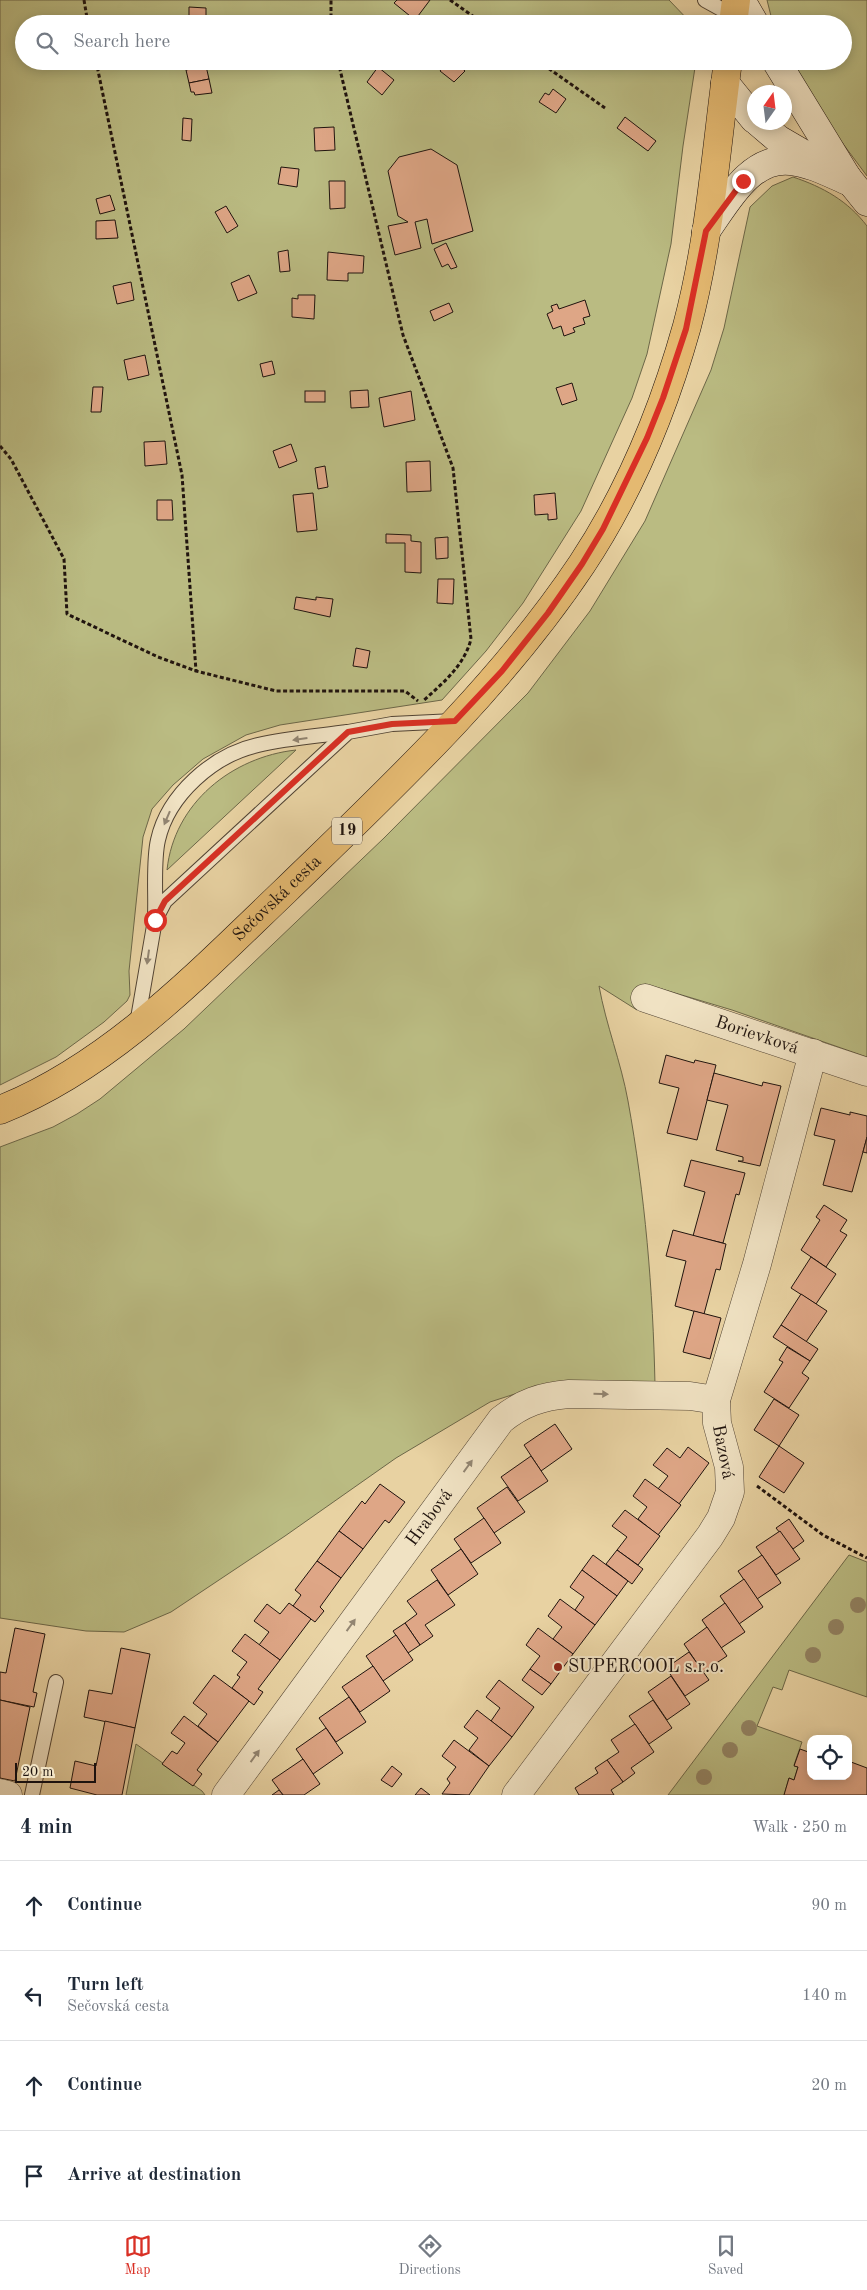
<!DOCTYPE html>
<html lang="en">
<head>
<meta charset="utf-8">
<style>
	:root { --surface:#fff; --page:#f6f6f7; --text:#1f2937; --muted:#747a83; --line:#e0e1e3; --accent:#d93025 }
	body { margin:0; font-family:"Old Standard TT",serif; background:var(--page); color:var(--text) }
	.controls { position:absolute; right:15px; bottom:15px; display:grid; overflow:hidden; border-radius:10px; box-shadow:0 2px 12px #0003 }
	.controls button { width:45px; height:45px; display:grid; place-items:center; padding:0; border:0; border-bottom:1px solid var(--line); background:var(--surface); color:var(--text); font:25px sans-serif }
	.compass { position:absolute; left:747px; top:85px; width:45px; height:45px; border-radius:50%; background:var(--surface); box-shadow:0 2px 12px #0003; rotate:14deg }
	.scale { position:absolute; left:15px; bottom:12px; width:81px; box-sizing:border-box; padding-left:5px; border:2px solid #1f130e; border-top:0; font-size:14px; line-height:18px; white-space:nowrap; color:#1f130e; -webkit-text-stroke:4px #f0e2c3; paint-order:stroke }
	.stop { position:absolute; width:15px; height:15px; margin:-11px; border:4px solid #d93025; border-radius:50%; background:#fff }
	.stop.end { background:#d93025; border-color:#fff; box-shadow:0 1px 5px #0008 }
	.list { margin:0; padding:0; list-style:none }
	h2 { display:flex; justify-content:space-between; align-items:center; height:65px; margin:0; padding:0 20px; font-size:21px }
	h2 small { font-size:16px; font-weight:400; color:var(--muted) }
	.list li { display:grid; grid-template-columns:32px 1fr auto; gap:15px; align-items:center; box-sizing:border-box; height:90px; padding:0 20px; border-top:1px solid var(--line) }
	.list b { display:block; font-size:19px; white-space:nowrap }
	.list p { margin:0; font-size:16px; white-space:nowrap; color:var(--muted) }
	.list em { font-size:16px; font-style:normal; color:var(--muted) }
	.icon { flex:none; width:28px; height:28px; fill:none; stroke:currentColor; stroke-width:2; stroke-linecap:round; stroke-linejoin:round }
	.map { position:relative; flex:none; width:867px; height:1795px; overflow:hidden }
	.search { position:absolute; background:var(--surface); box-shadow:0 2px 12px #0003; left:15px; right:15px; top:15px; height:55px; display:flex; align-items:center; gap:12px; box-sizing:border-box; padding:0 18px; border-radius:28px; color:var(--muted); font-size:19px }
	.sheet { height:425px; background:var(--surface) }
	nav { display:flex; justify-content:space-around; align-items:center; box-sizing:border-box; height:70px; border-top:1px solid var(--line); background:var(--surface); font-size:14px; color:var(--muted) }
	nav a { display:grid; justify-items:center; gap:2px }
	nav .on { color:var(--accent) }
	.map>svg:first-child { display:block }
</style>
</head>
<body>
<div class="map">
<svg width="867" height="1795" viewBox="0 0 867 1795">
	<rect width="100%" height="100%" fill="#e8d2a2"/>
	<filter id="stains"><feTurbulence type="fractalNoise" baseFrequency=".004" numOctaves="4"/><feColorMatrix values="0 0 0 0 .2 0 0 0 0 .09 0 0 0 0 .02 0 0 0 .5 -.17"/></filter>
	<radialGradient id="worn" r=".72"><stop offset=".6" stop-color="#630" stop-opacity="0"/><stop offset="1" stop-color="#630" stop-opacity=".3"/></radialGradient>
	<g fill="#babb82" stroke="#6c6748">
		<path d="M0 0H669L692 24H24V61H696L683 146 671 244 647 354 632 398 581 511 523 603 486 651 442 700 280 725 246 735 203 759 173 785 152 809 143 837 129 971 130 995 127 1001 104 1022 56 1057 0 1085Z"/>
		<path d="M767 0H867V176L794 78 786 61H843V24H773Z"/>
		<path d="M793 177C823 187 848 201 867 226V1057L732 1010 645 984 637 1010 599 986C606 1025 621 1062 628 1101 645 1195 653 1289 655 1385L521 1392 490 1402 396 1458 285 1536 171 1612 124 1632 86 1631 0 1618V1147L53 1127 77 1114 100 1099 184 1029 384 838 528 693 590 611 645 521 711 370 724 328 750 207 772 186Z"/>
		<path d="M296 750 167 870C174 803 232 757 296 750Z"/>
		<path d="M849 1555 867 1562V1697L789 1670 782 1690 773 1687 757 1726 802 1742 794 1765 798 1767 794 1780 789 1778 784 1795H668Z"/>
		<path d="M136 1744 202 1791 205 1795H126Z"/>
	</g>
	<g fill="#dea686" stroke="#1f130e">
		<path d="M397 0H430L415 20 394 3Z"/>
		<path d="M189 7 206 8V24H189Z"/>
		<path d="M574 17 582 24H568Z"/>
		<path d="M448 61H454L465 71 454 82 440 71Z"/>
		<path d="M494 61H510L505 68Z"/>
		<path d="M206 66 209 79 189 83 186 70Z"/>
		<path d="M378 67 394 80 382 95 367 82Z"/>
		<path d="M209 79 212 93 195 95 194 92H191L189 83Z"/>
		<path d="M553 89 566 99 556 113 539 102 545 93 549 95Z"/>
		<path d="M625 117 656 141 648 151 617 128Z"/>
		<path d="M183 118 192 119 191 141 182 140Z"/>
		<path d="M334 127 335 150 315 151 314 128Z"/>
		<path d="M431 149 457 165 473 231 432 244 427 219 415 222 421 248 395 255 388 226 408 222 398 216 388 171 399 157Z"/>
		<path d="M281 167 299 169 297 187 278 184Z"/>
		<path d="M329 181H345V208L330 209Z"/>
		<path d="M110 195 115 210 100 214 96 199Z"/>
		<path d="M226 206 238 226 227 233 215 212Z"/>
		<path d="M115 220 118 238 96 239V221Z"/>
		<path d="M446 243 457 267 451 269 448 264 442 267 434 249Z"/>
		<path d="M288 250 290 271 280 272 278 252Z"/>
		<path d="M328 252 364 256 363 273H348V281L327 280Z"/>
		<path d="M249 275 257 293 238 301 231 283Z"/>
		<path d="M131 282 134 300 117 304 113 286Z"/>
		<path d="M298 295H315L314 319 292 317V298L298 299Z"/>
		<path d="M585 300 590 316 583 318 585 324 573 328 575 332 564 336 561 326 553 329 547 314 553 311 551 306 557 304 559 309Z"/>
		<path d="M449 303 453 312 434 321 430 311Z"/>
		<path d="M145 355 149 375 128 380 124 360Z"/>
		<path d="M272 361 275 374 263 377 260 364Z"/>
		<path d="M572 383 577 400 562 405 556 388Z"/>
		<path d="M93 387H103L101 412H91Z"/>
		<path d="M368 390 369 407 351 408 350 391Z"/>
		<rect x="305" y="391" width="20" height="11"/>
		<path d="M411 391 415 420 384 427 379 398Z"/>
		<path d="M165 441 167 464 145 466 144 442Z"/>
		<path d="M291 444 297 461 279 468 273 451Z"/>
		<path d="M430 461 431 491 407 492 406 462Z"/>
		<path d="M325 466 328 487 318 489 315 468Z"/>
		<path d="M313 493 317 530 297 532 293 495Z"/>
		<path d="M555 493 557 519 548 520V514L535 515 534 495Z"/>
		<path d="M157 500H172L173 520H157Z"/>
		<path d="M386 534 411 535V541L421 542V573L405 572V543H386Z"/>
		<path d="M448 537V558L436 559 435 538Z"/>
		<path d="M438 579H454L453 604 437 603Z"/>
		<path d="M296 597 316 600V597L333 599 330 617 294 609Z"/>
		<path d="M356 648 370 651 367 668 353 666Z"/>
		<path d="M666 1055 694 1063 695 1060 716 1065 697 1140 667 1133 679 1088 659 1083Z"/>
		<path d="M714 1073 762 1086 763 1082 781 1086 760 1166 738 1161H743V1157L716 1150 728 1105 707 1100Z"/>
		<path d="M821 1108 850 1115V1112L867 1116V1137L852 1192 823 1185 835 1140 814 1135Z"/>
		<path d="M867 1137V1153L863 1152Z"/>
		<path d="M691 1160 745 1173 739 1195 736 1194 723 1243 693 1236 705 1192 684 1186Z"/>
		<path d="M824 1205 847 1220 840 1231 847 1235 826 1267 801 1250 820 1220 816 1217Z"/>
		<path d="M673 1230 726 1244 720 1270 716 1269 704 1314 675 1306 686 1261 666 1256Z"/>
		<path d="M811 1257 836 1274 816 1304 791 1288Z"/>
		<path d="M801 1294 827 1311 806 1342 781 1325Z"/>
		<path d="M694 1311 721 1318 710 1359 683 1352Z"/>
		<path d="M781 1325 818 1349 810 1361 773 1337Z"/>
		<path d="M787 1347 810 1361 802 1373 809 1378 789 1408 764 1392 783 1362 779 1360Z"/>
		<path d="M774 1399 799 1415 779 1446 754 1430Z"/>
		<path d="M555 1424 572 1449 541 1471 524 1445Z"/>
		<path d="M779 1446 804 1463 784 1493 759 1477Z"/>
		<path d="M688 1447 709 1463 679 1504 658 1489 668 1476 653 1465 667 1448 680 1458Z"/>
		<path d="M531 1456 548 1481 518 1501 501 1477Z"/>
		<path d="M645 1479 681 1505 658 1535 638 1519 647 1507 633 1496Z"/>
		<path d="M380 1484 405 1502 389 1523 385 1520 363 1549 339 1531 362 1501 365 1504Z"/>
		<path d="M507 1487 525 1512 494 1533 477 1508Z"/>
		<path d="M625 1510 660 1536 638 1565 617 1550 627 1537 612 1526Z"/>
		<path d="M484 1518 501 1543 471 1563 454 1539Z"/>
		<path d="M789 1519 804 1541 793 1549 776 1528Z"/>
		<path d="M339 1531 363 1549 341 1578 317 1561Z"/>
		<path d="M780 1531 800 1559 776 1575 756 1547Z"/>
		<path d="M461 1549 478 1574 448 1595 431 1570Z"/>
		<path d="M617 1550 643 1569 632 1584 606 1564Z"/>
		<path d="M593 1555 628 1581 617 1596 582 1570Z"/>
		<path d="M762 1555 781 1583 757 1599 738 1571Z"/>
		<path d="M317 1561 341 1578 320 1607 324 1611 315 1622 293 1606 301 1595 295 1590Z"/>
		<path d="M582 1570 617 1596 595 1625 575 1610 584 1597 570 1587Z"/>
		<path d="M744 1579 763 1607 739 1624 720 1596Z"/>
		<path d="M437 1580 455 1605 425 1625 433 1636 420 1645 405 1623 417 1614 407 1601Z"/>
		<path d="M560 1599 595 1625 573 1654 553 1639 562 1627 548 1616Z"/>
		<path d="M289 1603 311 1619 280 1660 259 1645 269 1632 254 1621 267 1604 280 1614Z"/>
		<path d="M725 1603 745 1632 721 1648 702 1620Z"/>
		<path d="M405 1623 420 1645 408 1653 393 1631Z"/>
		<path d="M707 1627 727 1656 703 1672 684 1644Z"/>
		<path d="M15 1628 45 1634 33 1692 37 1693 34 1707 0 1700V1672L6 1673Z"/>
		<path d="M538 1628 573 1654 551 1684 530 1669 540 1656 526 1645Z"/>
		<path d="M245 1634 280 1660 258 1689 263 1692 254 1705 232 1688 240 1677 237 1675 247 1662 232 1651Z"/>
		<path d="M396 1635 413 1660 383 1681 366 1656Z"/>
		<path d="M121 1648 150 1654 135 1728 84 1717 89 1690 112 1694Z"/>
		<path d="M689 1652 709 1680 685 1696 666 1668Z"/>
		<path d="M373 1666 390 1691 360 1712 342 1687Z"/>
		<path d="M530 1669 551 1684 542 1695 522 1680Z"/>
		<path d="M214 1675 249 1701 218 1742 198 1726 207 1714 193 1703Z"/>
		<path d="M671 1676 690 1704 667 1720 648 1692Z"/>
		<path d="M499 1680 534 1707 512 1737 491 1721 500 1708 486 1697Z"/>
		<path d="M349 1697 366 1722 336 1742 319 1718Z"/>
		<path d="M0 1700 30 1707 15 1781 0 1778Z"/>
		<path d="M653 1700 672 1728 649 1744 629 1716Z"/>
		<path d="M477 1710 512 1737 489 1766 469 1750 478 1738 464 1727Z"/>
		<path d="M184 1716 218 1742 197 1770 202 1774 193 1786 162 1764 172 1751 177 1754 185 1743 171 1733Z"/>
		<path d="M105 1721 135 1728 122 1795H97L70 1788 75 1761 96 1766Z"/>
		<path d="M635 1724 654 1752 631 1768 635 1773 623 1782 607 1760 619 1752 611 1740Z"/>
		<path d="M326 1728 343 1753 313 1774 296 1749Z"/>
		<path d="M454 1740 489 1766 469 1795 442 1794 450 1783 447 1779 456 1767 442 1756Z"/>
		<path d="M800 1749 811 1753V1776H848V1766L851 1762 867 1768V1795H784L789 1778 794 1780 798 1767 794 1766Z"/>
		<path d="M303 1759 320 1784 304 1795H283L272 1780Z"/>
		<path d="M607 1760 623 1782 611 1790 614 1795H579L575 1788 598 1773 595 1768Z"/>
		<path d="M392 1766 402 1774 392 1787 381 1780Z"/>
		<path d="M421 1788 430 1795H415Z"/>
		<path d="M279 1790 283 1795H272Z"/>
	</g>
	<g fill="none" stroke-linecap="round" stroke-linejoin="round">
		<defs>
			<g id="lane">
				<path d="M705 0 734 16"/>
				<path d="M155 916C156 894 153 861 158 840 168 795 213 755 258 745 287 738 318 736 348 732"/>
				<path d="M137 1024 155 920 165 901 348 732 392 724 454 721"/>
				<path d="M32 1795 56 1682"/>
			</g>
			<g id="street">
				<path id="s1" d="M645 998 867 1072"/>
				<path d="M0 1793 8 1795"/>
				<path id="s2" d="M226 1795 501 1420C522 1403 542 1396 569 1394L690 1396 716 1400"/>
				<path d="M516 1795 710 1536 721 1518 730 1492 729 1467 717 1423 716 1400 757 1264 813 1053"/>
			</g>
			<g id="secondary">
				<path d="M741 0 755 24"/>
				<path d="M776 61 850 182"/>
				<path d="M725 83 754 119"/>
				<path d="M758 122 778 139 814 160"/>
				<path d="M838 166 867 202"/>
				<path d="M706 231C727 202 750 156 791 161 811 163 831 174 850 182"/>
			</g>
			<g id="primary">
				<path d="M733 24 736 0"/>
				<path id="s3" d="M0 1110C112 1065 199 973 285 891 390 789 500 687 582 564 629 493 664 408 687 326 710 240 716 149 728 61"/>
			</g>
		</defs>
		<use href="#lane" stroke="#514333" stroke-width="16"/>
		<use href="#street" stroke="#514333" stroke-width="29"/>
		<use href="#secondary" stroke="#1f130e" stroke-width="29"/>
		<use href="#primary" stroke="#1f130e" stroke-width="29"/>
		<g stroke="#1f130e" stroke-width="3" stroke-dasharray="4 2.5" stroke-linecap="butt">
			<path d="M84 0 88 24"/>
			<path d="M450 0 484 24"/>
			<path d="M331 24V0"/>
			<path d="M96 61 182 475 196 671"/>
			<path d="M338 61 403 335 453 468 471 639C464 666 443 683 423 701"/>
			<path d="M538 61 605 108"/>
			<path d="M0 446 11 459 64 559 67 614 158 657 196 671 276 691H405L418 701"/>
			<path d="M757 1486 823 1535 867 1558"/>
		</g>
		<use href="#lane" stroke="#f0e2c3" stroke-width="14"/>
		<use href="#street" stroke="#f0e2c3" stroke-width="28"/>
		<use href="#secondary" stroke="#f0e2c3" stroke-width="28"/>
		<use href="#primary" stroke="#e4b971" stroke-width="28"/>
	</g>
	<g fill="#938464">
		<circle cx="858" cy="1605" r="8"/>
		<circle cx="836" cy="1627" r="8"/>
		<circle cx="813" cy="1655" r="8"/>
		<circle cx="749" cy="1728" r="8"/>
		<circle cx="730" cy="1750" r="8"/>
		<circle cx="704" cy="1777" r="8"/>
	</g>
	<defs><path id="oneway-solid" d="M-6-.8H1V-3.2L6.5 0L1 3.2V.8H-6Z" transform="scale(1.25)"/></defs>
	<g fill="#928572">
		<use href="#oneway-solid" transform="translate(300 739) rotate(172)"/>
		<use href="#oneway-solid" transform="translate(167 818) rotate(113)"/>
		<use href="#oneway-solid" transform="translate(148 957) rotate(98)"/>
		<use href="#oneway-solid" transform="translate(601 1394) rotate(1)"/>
		<use href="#oneway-solid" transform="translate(468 1466) rotate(-54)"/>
		<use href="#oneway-solid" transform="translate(351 1625) rotate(-54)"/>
		<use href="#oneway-solid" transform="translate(255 1756) rotate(-54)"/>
	</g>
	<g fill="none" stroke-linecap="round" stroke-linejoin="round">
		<path stroke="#d93025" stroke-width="6" d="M155 920 165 901 348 732 392 724 455 721 502 671 548 613 582 564 603 529 647 438 663 398 686 329 706 231 743 181"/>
	</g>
	<circle fill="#8f2418" stroke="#f0e2c3" stroke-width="2" cx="558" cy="1667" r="5"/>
	<g text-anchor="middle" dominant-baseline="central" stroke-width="4" stroke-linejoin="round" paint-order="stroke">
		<rect fill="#f0e2c3" stroke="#5e5144" stroke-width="1" x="332" y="817.5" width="30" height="27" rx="4"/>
		<g font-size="16" font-weight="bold" fill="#1f130e">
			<text x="347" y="831">19</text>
		</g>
		<g font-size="18" fill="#1f130e" stroke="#f0e2c3">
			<text stroke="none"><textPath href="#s3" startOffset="351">Sečovská cesta</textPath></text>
			<text stroke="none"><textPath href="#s1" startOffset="118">Borievková</textPath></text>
			<text transform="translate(723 1452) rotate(79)">Bazová</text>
			<text stroke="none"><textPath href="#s2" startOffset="344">Hrabová</textPath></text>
		</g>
		<g font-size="18" fill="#1f130e" stroke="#f0e2c3" text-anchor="start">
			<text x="568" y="1667">SUPERCOOL s.r.o.</text>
		</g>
	</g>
	<rect width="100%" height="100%" filter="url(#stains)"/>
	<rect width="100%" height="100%" fill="url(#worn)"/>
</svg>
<div class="controls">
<button><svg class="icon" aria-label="locate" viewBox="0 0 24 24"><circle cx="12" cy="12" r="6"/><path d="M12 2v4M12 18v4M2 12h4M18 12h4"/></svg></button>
</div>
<svg class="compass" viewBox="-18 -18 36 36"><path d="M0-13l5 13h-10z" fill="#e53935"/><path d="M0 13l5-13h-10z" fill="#747a83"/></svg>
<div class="scale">20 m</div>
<div class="stop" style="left:155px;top:920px"></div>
<div class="stop end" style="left:743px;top:181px"></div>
<div class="search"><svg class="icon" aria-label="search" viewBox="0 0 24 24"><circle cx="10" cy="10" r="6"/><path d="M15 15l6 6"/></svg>Search here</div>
</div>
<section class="sheet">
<h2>4 min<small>Walk · 250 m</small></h2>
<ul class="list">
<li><svg class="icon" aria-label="ahead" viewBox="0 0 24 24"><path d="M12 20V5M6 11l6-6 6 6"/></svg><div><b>Continue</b></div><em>90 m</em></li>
<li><svg class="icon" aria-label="left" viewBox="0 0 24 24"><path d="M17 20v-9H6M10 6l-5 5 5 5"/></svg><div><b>Turn left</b><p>Sečovská cesta</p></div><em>140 m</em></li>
<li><svg class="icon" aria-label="ahead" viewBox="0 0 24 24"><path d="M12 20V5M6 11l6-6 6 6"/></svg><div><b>Continue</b></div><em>20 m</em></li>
<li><svg class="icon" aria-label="arrive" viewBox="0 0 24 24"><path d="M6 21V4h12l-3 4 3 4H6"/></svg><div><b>Arrive at destination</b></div></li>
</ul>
</section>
<nav>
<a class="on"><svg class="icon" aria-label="map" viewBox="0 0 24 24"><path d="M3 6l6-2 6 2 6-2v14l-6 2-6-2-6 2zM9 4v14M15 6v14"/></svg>Map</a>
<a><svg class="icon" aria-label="directions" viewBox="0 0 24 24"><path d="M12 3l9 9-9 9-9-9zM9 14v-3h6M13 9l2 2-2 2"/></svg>Directions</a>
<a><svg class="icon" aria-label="saved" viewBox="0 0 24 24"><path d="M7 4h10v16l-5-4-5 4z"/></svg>Saved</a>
</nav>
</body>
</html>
